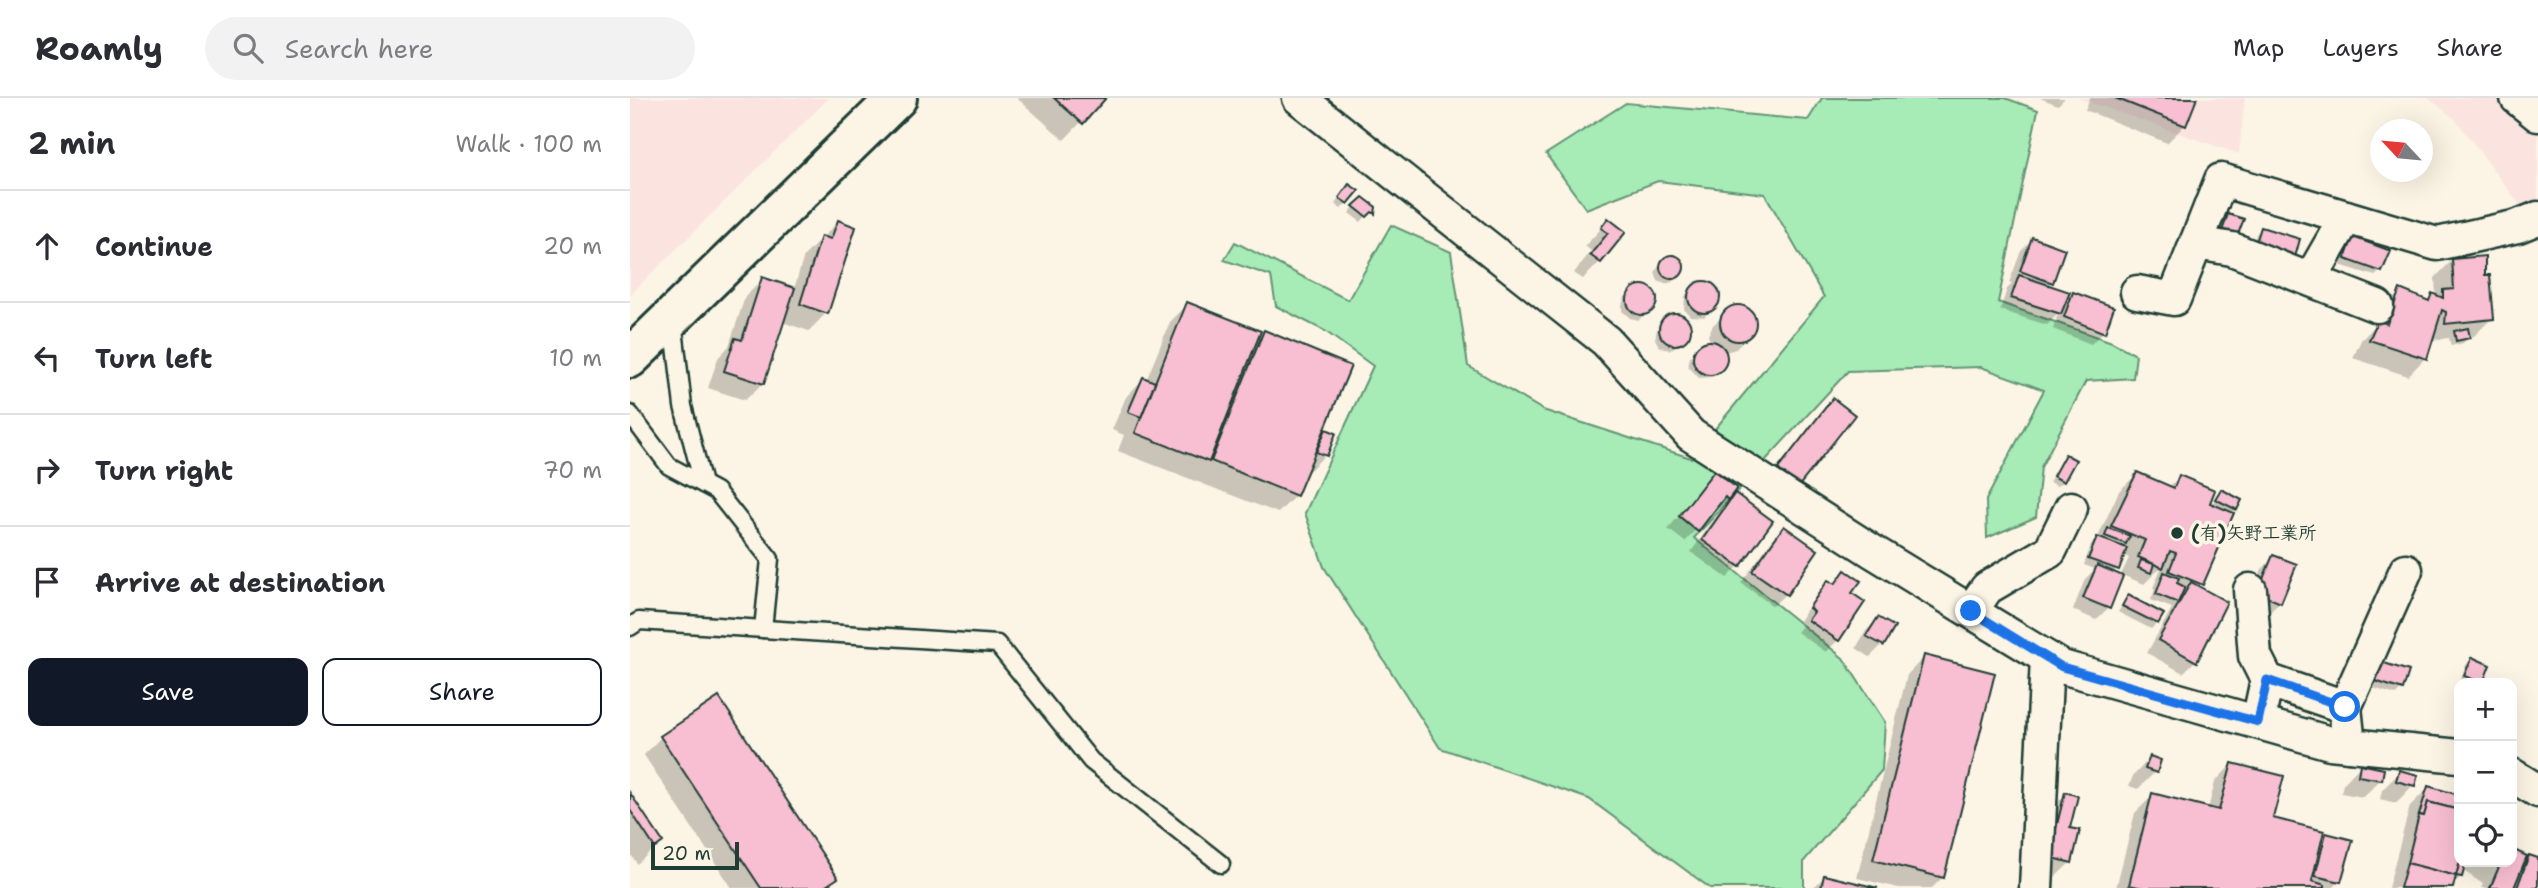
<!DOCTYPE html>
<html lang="en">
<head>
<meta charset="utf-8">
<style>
	:root { --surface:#fff; --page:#f2f2f3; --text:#2b2b33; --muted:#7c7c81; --line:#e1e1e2; --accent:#111827 }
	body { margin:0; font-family:"Shantell Sans","Klee One",sans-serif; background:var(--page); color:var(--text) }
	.controls { position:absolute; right:21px; bottom:21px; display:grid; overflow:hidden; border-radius:14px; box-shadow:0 7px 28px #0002 }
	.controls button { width:63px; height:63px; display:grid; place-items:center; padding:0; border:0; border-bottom:2px solid var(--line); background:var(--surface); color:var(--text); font:35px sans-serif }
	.compass { position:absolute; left:1740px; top:21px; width:63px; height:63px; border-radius:50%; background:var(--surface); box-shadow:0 7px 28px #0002; rotate:296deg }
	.scale { position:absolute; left:21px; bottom:18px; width:88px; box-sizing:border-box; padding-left:7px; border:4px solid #1f3d34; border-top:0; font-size:19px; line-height:24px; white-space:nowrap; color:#1f3d34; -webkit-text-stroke:5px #fcf5e5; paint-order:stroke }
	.stop { position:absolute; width:21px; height:21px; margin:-16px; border:5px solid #1a73e8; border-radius:50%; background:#fff }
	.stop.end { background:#1a73e8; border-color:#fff; box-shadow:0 2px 7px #0008 }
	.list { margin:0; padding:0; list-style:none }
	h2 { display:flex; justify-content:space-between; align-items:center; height:91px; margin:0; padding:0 28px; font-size:30px }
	h2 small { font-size:23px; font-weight:400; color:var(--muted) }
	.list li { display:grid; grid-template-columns:46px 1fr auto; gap:21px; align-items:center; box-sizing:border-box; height:112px; padding:0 28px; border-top:2px solid var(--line) }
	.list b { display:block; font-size:26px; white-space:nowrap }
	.list em { font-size:23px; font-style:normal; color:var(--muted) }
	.actions { display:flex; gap:14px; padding:21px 28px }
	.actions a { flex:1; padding:16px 0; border:2px solid var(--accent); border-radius:14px; text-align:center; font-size:24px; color:var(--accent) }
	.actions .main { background:var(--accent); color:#fff }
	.icon { flex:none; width:38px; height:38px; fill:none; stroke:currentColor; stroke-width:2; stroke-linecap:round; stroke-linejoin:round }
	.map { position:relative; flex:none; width:1908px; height:790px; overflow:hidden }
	header { display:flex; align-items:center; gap:42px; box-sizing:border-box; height:98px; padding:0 35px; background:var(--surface); border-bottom:2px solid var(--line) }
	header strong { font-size:33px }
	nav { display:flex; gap:38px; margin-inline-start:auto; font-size:24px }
	.search { width:490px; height:63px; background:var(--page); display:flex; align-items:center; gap:18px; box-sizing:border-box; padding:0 24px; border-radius:38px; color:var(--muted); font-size:26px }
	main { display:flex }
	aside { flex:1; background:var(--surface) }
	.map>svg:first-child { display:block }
</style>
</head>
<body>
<header>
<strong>Roamly</strong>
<div class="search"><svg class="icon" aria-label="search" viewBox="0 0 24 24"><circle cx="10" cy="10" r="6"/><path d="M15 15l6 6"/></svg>Search here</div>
<nav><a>Map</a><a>Layers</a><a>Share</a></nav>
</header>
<main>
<aside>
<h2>2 min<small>Walk · 100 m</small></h2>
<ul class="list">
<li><svg class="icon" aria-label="ahead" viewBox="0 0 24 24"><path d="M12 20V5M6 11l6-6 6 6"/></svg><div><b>Continue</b></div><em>20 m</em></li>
<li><svg class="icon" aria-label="left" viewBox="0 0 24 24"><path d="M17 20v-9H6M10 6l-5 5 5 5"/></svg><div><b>Turn left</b></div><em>10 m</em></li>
<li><svg class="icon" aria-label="right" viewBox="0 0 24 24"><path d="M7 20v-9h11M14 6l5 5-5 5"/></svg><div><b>Turn right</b></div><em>70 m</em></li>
<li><svg class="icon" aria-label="arrive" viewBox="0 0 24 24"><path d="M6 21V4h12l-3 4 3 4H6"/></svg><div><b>Arrive at destination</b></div></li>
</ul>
<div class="actions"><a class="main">Save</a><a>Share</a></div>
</aside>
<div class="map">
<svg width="1908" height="790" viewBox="0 0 1908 790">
	<rect width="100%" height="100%" fill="#fcf5e5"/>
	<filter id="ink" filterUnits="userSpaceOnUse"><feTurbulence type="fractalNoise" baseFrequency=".0143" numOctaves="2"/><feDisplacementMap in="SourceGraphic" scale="14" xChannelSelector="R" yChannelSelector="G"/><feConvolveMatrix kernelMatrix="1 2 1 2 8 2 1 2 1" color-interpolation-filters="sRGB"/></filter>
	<g filter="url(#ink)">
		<g fill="#fbe4df">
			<path d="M0 0H199L0 197Z"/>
			<path d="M1447 0H1615L1609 56Z"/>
			<path d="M1798 0H1882L1908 23V108L1895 114 1825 21Z"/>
		</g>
		<path fill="#a7ebb6" stroke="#639475" stroke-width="2" d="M1192 0H1375L1408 12 1368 204 1482 244 1506 257 1503 280 1456 283 1411 369 1406 419 1357 440 1356 402 1414 292 1351 269 1218 273 1064 440 1213 560 1255 624 1252 672 1174 763V790H1080L959 701 810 650 694 469 675 415 743 268 695 233 646 208 641 178 594 162 605 144 718 202 761 127 821 154 838 268 913 312 1061 360 1194 199 1135 96 1028 83 956 111 916 56 996 5 1178 22Z"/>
		<g fill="#0003" fill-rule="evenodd">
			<path d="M387 0H474L434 42Z"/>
			<path d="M1410 0H1435L1428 7Z"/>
			<path d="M1460 0H1565L1555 27 1537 45 1455 12Z"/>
			<path d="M719 88 717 105 711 111 705 106Z"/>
			<path d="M729 103 736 118 731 124 719 115Z"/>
			<path d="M978 123 993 134 970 164 953 181 944 175 961 153 955 148Z"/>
			<path d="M208 124 196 215 179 233 152 224 133 285 115 302 78 290 88 260 99 248 115 199 133 181 164 191 174 158Z"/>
			<path d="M1631 131 1656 168 1620 157 1626 136Z"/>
			<path d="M1403 141 1421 184 1417 188 1433 206 1443 196 1473 234 1461 246 1423 231 1428 216 1417 227 1370 212 1377 191 1382 186 1379 185 1391 153Z"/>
			<path d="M1724 141 1751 173 1745 178 1710 167 1718 146Z"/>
			<path d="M1043 159 1050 164 1051 171 1048 178 1042 184 1035 186 1028 183 1025 175 1028 169 1034 163Z"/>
			<path d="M1822 162 1853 179 1862 220 1844 238 1839 239 1833 245 1821 248 1819 240 1801 242 1795 260 1778 278 1723 260 1731 242 1748 225 1753 211 1771 193 1796 204 1802 197 1806 199 1805 180Z"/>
			<path d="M1069 184H1076L1087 192 1088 204 1074 219 1060 218 1054 211 1055 198Z"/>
			<path d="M1010 188 1018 190 1025 199V205L1009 222 1000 220 992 213V207L995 199Z"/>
			<path d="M558 206 625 244 635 234 689 341 697 333 695 357 678 374H675L666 397 648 415 488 353 494 337 482 332 496 299 513 281 516 283 540 224Z"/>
			<path d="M1102 210H1115L1122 217 1124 227 1118 238 1106 251 1095 254 1094 265 1082 279 1069 280 1058 268 1060 259 1075 245 1081 246 1078 237 1083 227Z"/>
			<path d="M1040 218 1052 219 1059 230 1055 242 1040 252 1029 248 1025 241 1027 231Z"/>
			<path d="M1203 302 1155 399 1137 384 1191 314Z"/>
			<path d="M1435 358 1433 383 1427 388 1419 384Z"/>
			<path d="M1084 375 1101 395 1141 423 1109 468 1097 480 1061 454 1094 407 1085 413 1083 412 1055 444 1038 431Z"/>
			<path d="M1507 376 1539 389 1549 379 1581 407 1591 393 1610 402 1568 490 1565 563 1553 575 1517 555 1542 510 1521 502 1525 491 1523 490 1532 468 1514 486 1492 477 1478 510 1466 522 1443 512 1455 481 1465 471 1454 467 1461 447 1467 441 1489 393ZM1493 457 1499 460 1490 479 1483 476Z"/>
			<path d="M1154 430 1155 496 1143 508 1111 485 1142 442Z"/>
			<path d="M1644 459 1650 504 1638 516 1617 507 1632 471Z"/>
			<path d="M1215 474 1220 496 1208 542 1196 554 1167 534 1173 527 1169 523 1187 496 1199 484 1203 487Z"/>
			<path d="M1498 499 1527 525 1521 531 1488 514Z"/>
			<path d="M1778 499 1783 501 1780 508 1775 514 1769 512Z"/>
			<path d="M1248 521 1252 547 1240 559 1226 550 1236 533Z"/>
			<path d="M1294 559 1313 779 1302 790H1269L1227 780 1277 577Z"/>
			<path d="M1842 561 1858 568 1851 585 1830 584 1836 567Z"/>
			<path d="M1746 572 1771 591 1766 597 1740 589Z"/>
			<path d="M31 639 206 780 196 790H102L14 657Z"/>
			<path d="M1520 660 1525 674 1508 691 1499 688 1503 678Z"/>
			<path d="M1602 666 1641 721 1690 743 1697 737 1710 783 1703 790H1486L1505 715 1523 697 1578 711 1585 684Z"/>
			<path d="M1730 668 1751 681 1733 699 1711 695 1713 686Z"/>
			<path d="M1770 674 1783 687 1766 705 1750 701 1752 692Z"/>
			<path d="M1798 690 1829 698V764H1882V753L1908 762V790H1851L1853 786 1832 772 1831 778 1821 790H1758L1780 708Z"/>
			<path d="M1436 696 1441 764 1423 781 1403 776 1418 714Z"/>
			<path d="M0 699 31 744 7 766 0 755Z"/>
			<path d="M1195 778 1241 790H1183Z"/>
		</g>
		<g fill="#f8bed1" stroke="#1f3d34" stroke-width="2">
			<path d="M424 0H476L453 26Z"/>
			<path d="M1485 0H1567L1556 28Z"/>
			<path d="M719 86 729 93 718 106 709 100Z"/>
			<path d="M733 99 746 109 745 116 742 114 737 119 723 108Z"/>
			<path d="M1598 116 1614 121 1604 146 1590 139Z"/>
			<path d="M978 120 996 134 971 165 960 157 978 135 971 130Z"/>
			<path d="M208 122 226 129 198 216 170 206 191 138 201 141Z"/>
			<path d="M1631 129 1670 141 1664 163 1624 151Z"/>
			<path d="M1402 139 1435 151 1423 185 1390 173Z"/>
			<path d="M1723 139 1761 153 1752 174 1715 161Z"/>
			<circle cx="1042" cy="169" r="12"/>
			<path d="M1855 158V177H1860L1864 221 1815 226 1816 214 1812 212 1797 261 1739 242 1748 222 1757 226 1770 191 1799 203 1802 195 1813 200V192L1824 191 1822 161Z"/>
			<path d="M1389 177 1440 194 1431 216 1381 200Z"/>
			<path d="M132 179 165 190 134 286 94 273 105 240 112 242Z"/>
			<circle cx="1074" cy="199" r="16"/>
			<circle cx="1012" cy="202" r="15"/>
			<path d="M1443 194 1484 209 1475 235 1434 219Z"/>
			<path d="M557 204 631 233 579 364 505 335Z"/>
			<circle cx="1108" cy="225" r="18"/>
			<circle cx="1045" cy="231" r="16"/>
			<path d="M1838 230 1840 240 1826 243 1824 233Z"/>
			<path d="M634 232 721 268 667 398 581 363Z"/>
			<circle cx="1080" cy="260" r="17"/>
			<path d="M513 279 525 284 511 319 498 314Z"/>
			<path d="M1203 300 1225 317 1168 389 1148 371Z"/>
			<path d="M696 331 706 335 697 358 686 354Z"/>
			<path d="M1435 356 1446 362 1434 384 1423 378Z"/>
			<path d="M1084 373 1107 390 1098 402 1095 399 1068 434 1049 418Z"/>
			<path d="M1507 374 1544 390 1549 377 1585 392 1580 405 1604 415 1573 487 1539 473 1546 455 1540 453 1533 470 1508 459 1515 442 1481 428Z"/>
			<path d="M1591 391 1612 402 1607 412 1585 401Z"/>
			<path d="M1105 395 1143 423 1110 469 1072 442Z"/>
			<path d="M1154 428 1188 452 1157 497 1122 473Z"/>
			<path d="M1478 430 1500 438 1496 446 1475 438Z"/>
			<path d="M1467 439 1497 450 1489 472 1458 461Z"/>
			<path d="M1643 457 1667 466 1651 505 1627 495Z"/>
			<path d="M1511 462 1524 466 1521 475 1508 470Z"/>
			<path d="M1467 467 1493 478 1480 511 1453 500Z"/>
			<path d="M1215 472 1231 483 1222 495 1235 504 1209 543 1178 522 1184 514 1179 510 1198 482 1205 486Z"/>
			<path d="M1534 474 1549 480 1547 485 1555 489 1548 505 1526 496Z"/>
			<path d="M1561 484 1597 504 1567 564 1528 542Z"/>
			<path d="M1498 497 1534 516 1528 526 1492 508Z"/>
			<path d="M1248 519 1265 529 1254 548 1236 538Z"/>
			<path d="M1294 557 1365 575 1314 780 1243 762Z"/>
			<path d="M1842 559 1860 567 1853 585 1834 578Z"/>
			<path d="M1751 564 1779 573 1773 592 1745 583Z"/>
			<path d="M89 599 208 780 193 790H131L30 638Z"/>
			<path d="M1520 658 1531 662 1527 675 1515 671Z"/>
			<path d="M1602 665 1654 678 1643 720 1694 733 1682 783 1695 787V790H1513L1499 787 1522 695 1589 712Z"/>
			<path d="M1730 666 1754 671 1752 682 1728 678Z"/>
			<path d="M1769 672 1788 677 1785 688 1766 683Z"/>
			<path d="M1798 688 1829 697V712L1798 704 1794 718 1789 717Z"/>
			<path d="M1435 694 1448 698 1440 730 1450 732 1442 765 1419 759Z"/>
			<path d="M0 695 33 744 25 750 0 712Z"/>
			<path d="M1798 704 1829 712 1830 764 1826 778 1777 765 1789 717 1794 718Z"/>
			<path d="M1696 735 1723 742 1711 784 1685 778Z"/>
			<path d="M1882 751 1897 758 1884 790H1860L1871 764H1882Z"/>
			<path d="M1899 757 1908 760V790H1887Z"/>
			<path d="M1830 764H1836L1832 779 1826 778Z"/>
			<path d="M1777 765 1826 778 1823 790H1770Z"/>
			<path d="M1194 777 1248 790H1191Z"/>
		</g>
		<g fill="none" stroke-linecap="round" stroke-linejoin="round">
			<defs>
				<g id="lane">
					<path d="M43 222 53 308 73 386"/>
					<path d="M0 316 39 368 86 393 140 461 133 531"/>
					<path d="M0 529 9 523 367 546 461 663 591 766"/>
				</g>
				<g id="street">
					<path d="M669 0 976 243 1061 337 1242 453 1432 569 1700 645 1829 658"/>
					<path d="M1887 0 1908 17"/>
					<path d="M1566 145 1602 151 1747 208"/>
					<path d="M1681 180 1716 119"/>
					<path d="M1507 194 1544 201 1591 82 1807 146 1888 128 1908 120"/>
					<path d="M1620 492 1625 558 1637 582 1628 624"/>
					<path d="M1341 513 1357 490 1420 453 1441 410"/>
					<path d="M1637 582 1715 609"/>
					<path d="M1719 647 1715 609 1776 472"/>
					<path d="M1882 677 1908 693"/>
					<path d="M1406 790 1417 560"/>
				</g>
				<path id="secondary" d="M0 260 267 0"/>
			</defs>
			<use href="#lane" stroke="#1f3d34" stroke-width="21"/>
			<use href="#street" stroke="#1f3d34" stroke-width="37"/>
			<use href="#secondary" stroke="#1f3d34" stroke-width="44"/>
			<use href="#lane" stroke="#fcf5e5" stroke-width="16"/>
			<use href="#street" stroke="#fcf5e5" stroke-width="32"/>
			<use href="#secondary" stroke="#fcf5e5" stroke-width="38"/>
		</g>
	</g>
	<g fill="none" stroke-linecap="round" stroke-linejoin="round" filter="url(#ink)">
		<path stroke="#1a73e8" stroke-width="9" d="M1341 513 1432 569 1628 624 1637 582 1715 609"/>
	</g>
	<circle fill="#1f3d34" stroke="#fcf5e5" stroke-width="2.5" cx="1547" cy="435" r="7"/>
	<g text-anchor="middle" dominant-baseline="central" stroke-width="7" stroke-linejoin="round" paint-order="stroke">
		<g font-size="18" font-weight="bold" fill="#1f3d34" stroke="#fcf5e5" text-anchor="start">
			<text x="1561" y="435">(有)矢野工業所</text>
		</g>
	</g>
</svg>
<div class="controls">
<button>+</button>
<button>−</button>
<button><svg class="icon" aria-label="locate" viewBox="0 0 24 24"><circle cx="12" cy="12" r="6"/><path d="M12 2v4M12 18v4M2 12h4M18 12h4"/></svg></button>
</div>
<svg class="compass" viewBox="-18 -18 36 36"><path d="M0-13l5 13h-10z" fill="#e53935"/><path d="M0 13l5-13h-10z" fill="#7c7c81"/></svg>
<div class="scale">20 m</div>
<div class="stop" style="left:1715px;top:609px"></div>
<div class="stop end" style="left:1341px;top:513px"></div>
</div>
</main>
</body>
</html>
